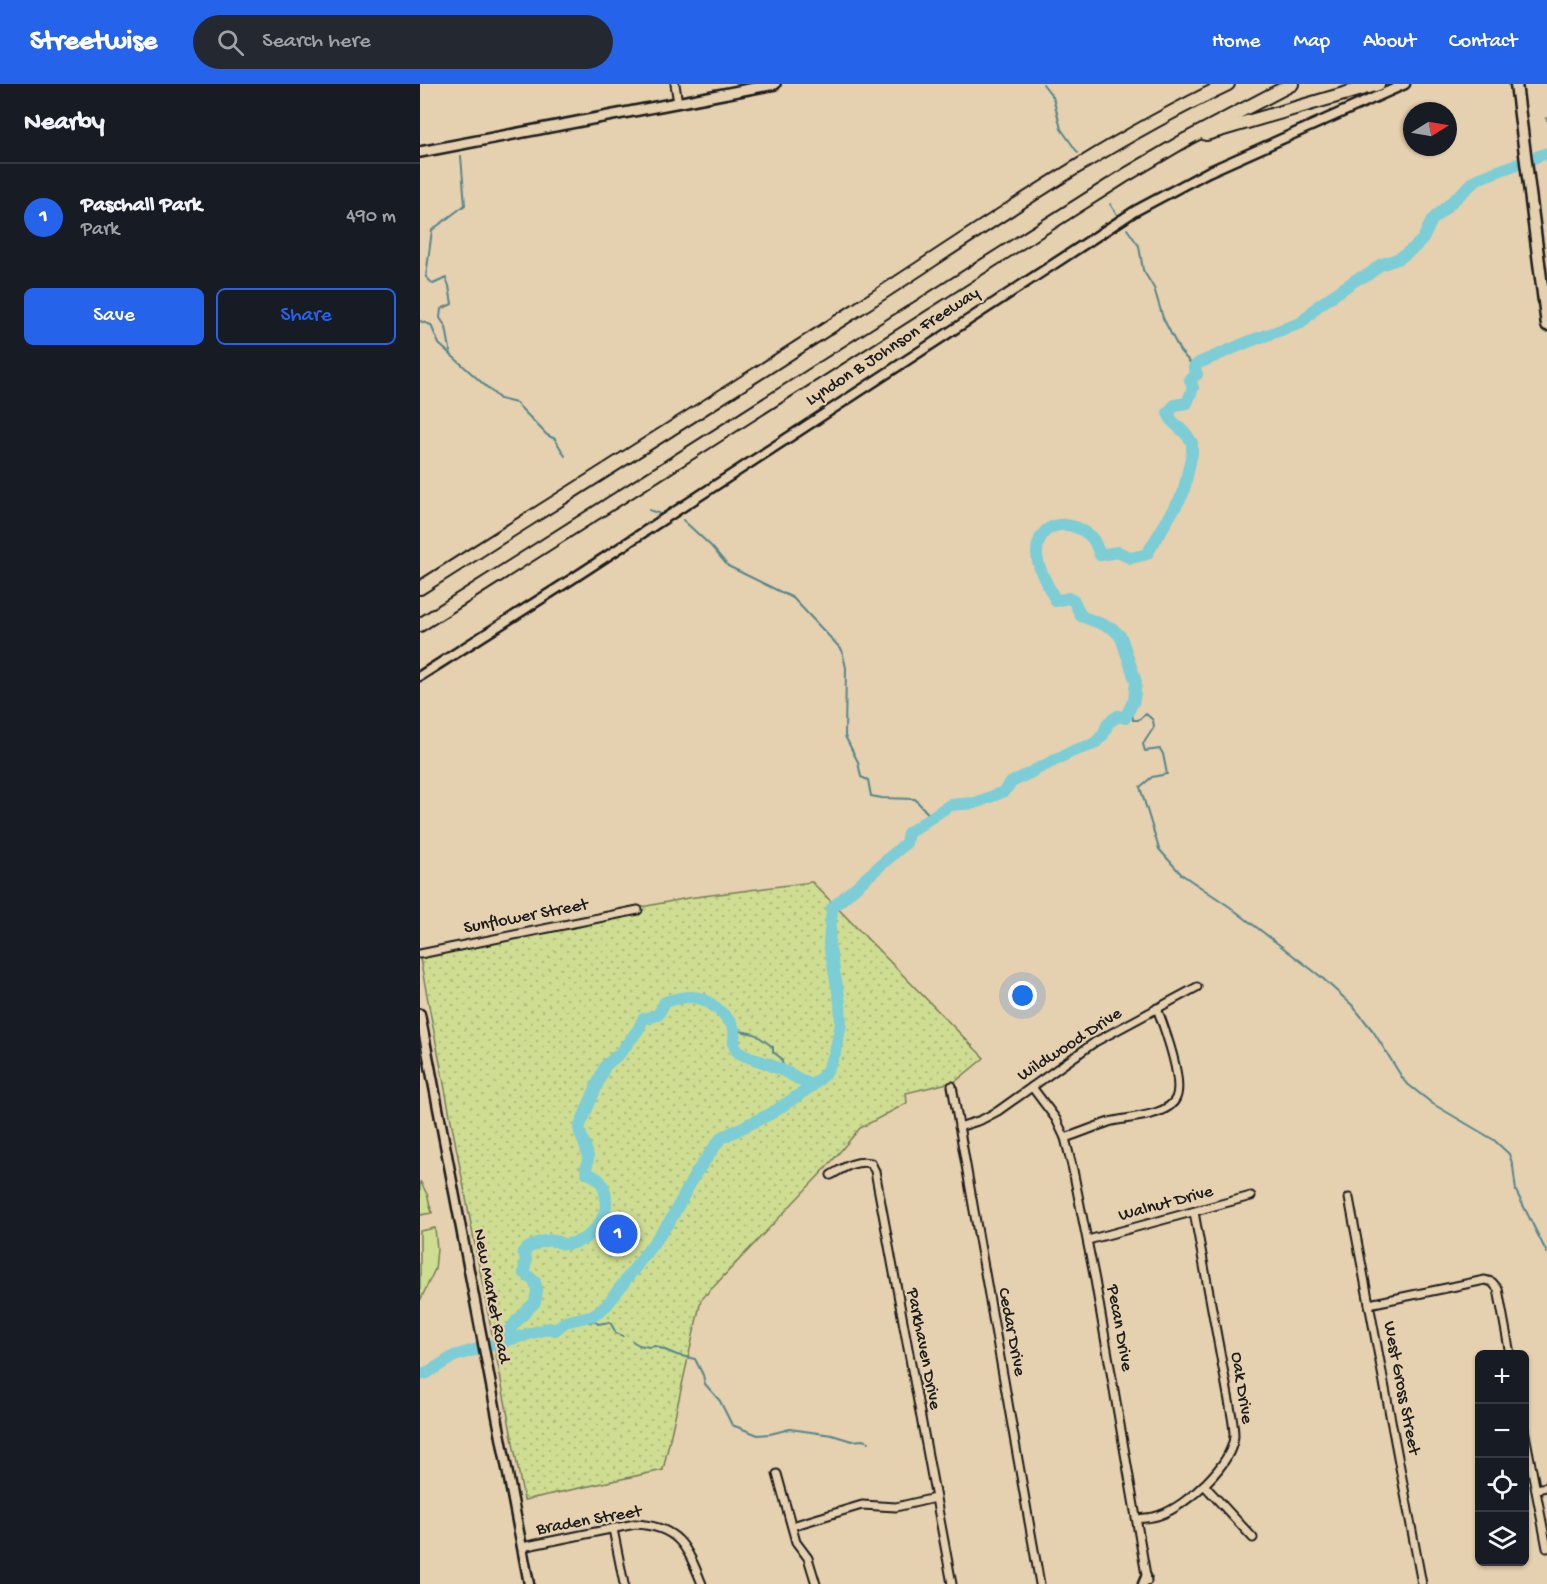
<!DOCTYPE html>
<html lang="en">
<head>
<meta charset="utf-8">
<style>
	:root { --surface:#171b24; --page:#242831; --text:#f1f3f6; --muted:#9ea1a6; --line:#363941; --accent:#2563eb }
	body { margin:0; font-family:"Gochi Hand",sans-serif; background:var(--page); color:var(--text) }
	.controls { position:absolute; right:18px; bottom:18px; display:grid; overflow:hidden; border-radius:9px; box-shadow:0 2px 4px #0004 }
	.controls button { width:54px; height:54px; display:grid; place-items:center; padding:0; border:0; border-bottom:2px solid var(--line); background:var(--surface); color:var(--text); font:30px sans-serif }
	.compass { position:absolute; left:983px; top:18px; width:54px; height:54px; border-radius:50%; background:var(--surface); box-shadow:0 2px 4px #0004; rotate:79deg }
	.you { position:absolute; left:603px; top:912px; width:21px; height:21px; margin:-15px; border:4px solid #fff; border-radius:50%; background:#1a73e8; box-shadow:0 0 0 9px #1a73e833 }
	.badge { display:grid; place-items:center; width:39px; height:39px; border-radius:50%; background:var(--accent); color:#fff; font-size:20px; font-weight:700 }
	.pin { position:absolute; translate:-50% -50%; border:3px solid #fff; box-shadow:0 2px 6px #0006 }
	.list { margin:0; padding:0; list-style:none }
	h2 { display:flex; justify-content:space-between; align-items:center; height:78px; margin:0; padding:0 24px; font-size:26px }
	h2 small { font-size:20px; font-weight:400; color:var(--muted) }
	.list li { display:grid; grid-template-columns:39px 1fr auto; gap:18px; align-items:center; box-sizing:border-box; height:108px; padding:0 24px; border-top:2px solid var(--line) }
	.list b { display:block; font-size:22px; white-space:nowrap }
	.list p { margin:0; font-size:20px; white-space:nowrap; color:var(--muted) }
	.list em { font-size:20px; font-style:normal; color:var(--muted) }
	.actions { display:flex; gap:12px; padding:18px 24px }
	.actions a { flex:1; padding:14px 0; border:2px solid var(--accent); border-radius:9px; text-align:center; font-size:21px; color:var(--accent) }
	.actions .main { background:var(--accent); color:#fff }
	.icon { flex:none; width:33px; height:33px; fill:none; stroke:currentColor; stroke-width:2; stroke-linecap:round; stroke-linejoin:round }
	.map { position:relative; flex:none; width:1127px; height:1500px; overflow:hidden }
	header { display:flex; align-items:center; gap:36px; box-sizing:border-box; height:84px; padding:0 30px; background:var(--accent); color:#fff }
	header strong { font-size:28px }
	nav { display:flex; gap:33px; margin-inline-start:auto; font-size:21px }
	.search { width:420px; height:54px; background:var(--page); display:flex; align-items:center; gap:15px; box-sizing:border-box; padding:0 21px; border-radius:33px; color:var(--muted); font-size:22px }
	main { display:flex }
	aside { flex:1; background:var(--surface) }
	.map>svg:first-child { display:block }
</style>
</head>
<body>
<header>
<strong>Streetwise</strong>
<div class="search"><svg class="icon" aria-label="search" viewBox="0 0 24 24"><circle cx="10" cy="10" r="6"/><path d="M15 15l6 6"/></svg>Search here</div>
<nav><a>Home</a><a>Map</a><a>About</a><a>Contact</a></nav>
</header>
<main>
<aside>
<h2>Nearby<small></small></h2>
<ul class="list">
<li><span class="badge">1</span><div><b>Paschall Park</b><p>Park</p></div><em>490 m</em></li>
</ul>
<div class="actions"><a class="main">Save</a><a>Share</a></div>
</aside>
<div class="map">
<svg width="1127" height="1500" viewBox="0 0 1127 1500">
	<defs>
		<pattern id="park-dots" width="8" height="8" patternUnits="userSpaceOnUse" patternTransform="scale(1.5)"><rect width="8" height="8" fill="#cedd91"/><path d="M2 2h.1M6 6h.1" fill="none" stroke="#b0bd7c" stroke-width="1.8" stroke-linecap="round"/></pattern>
	</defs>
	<rect width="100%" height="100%" fill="#e5d0af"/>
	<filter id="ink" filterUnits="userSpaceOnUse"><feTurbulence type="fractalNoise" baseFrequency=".0167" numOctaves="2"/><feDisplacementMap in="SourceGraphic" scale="12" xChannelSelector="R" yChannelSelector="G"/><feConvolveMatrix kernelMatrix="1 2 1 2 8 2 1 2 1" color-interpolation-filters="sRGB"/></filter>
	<g filter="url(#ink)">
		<g fill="#cedd91" stroke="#757c56" stroke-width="1.5">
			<path d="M0 1097 7 1110 12 1129 0 1131Z"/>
			<path d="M15 1144 17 1165 15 1185 0 1217V1147Z"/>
		</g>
		<path fill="url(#park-dots)" stroke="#757c56" stroke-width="1.5" d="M392 798 564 974 536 997 486 1009 487 1019 440 1044 406 1084 281 1216 243 1386 104 1416 0 875V866L268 814Z"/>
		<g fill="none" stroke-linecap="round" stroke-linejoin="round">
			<g stroke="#56868c" stroke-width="2">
				<path d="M623 0 633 13 641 45 658 69"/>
				<path d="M1126 34 1127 36"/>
				<path d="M690 120 698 132"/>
				<path d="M707 145 719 162 723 186 734 204 743 234 760 267 774 283"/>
				<path d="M0 237 11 241 19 260 80 315 96 319 127 351 135 355 145 372"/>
				<path d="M31 271 26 243 20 234 21 225 32 220 29 202 26 194 13 200 6 193 12 146 45 121 41 72"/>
				<path d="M229 426 243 431"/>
				<path d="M263 436 291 462 308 482 373 514 422 566 426 584 425 652 438 678 441 693 448 696 451 712 462 714 495 715 511 733"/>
				<path d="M711 622 713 636H718L726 630 733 636 734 643 723 660 725 667 740 665 743 670 747 690 732 693 720 703 739 765 761 790 810 823 900 892 932 921 953 947 985 998 1013 1020 1074 1056 1089 1070 1093 1082 1096 1107 1127 1169"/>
				<path d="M309 938 316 941 320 947 335 950 353 963V968L361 974 364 986"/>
				<path d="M163 1234 169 1238 174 1236 178 1240 190 1238 196 1249 203 1252"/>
				<path d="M212 1257 219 1261 229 1263 235 1262 257 1271 275 1275 283 1291 285 1300 300 1317 312 1341 320 1344 338 1351 350 1350 370 1345 412 1351 432 1357 442 1356 449 1358"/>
			</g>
			<g stroke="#7ccdd6" stroke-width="12">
				<path d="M80 1258 94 1240 115 1218 117 1207 115 1198 104 1188 106 1175 103 1168C111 1161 123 1155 134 1157 138 1157 143 1161 147 1160 171 1158 191 1132 185 1109 183 1097 177 1093 167 1089L166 1084C172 1070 162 1058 159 1044L185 982 200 969 218 946 223 935 238 931 245 918C271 910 283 910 303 930 307 934 312 939 314 945 316 952 311 960 317 967 321 971 329 973 334 975 356 982 372 991 392 1002"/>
				<path d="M0 1291 7 1289 34 1272 129 1244 135 1246 145 1238 174 1231 187 1221 250 1137 276 1089 301 1054 352 1029 392 1002 406 989 415 969 421 939 420 918 409 860 412 824 486 759 488 749 530 721 555 719 583 708 592 698 653 667 674 660 683 651 688 639 698 632 705 634 714 616 716 598 701 553 692 544 661 532 654 517 648 514 636 517C629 503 617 485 617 469 618 435 653 434 672 454 676 459 678 466 680 471L698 468 711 474 727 470 763 410 772 369V359L767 351 752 337 748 329 755 321 767 319 773 304 770 296 777 290 774 283 779 279 830 257 881 239 898 222 937 195 948 191 960 181 980 174 995 163 1003 155 1012 136 1057 95 1127 69"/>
			</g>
			<defs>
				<g id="minor">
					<path d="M255 0 258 19"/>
					<path d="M0 870 218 826"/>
					<path d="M532 1002 620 1500"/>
					<path d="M612 1003 636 1035 645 1054 653 1086 675 1196 727 1497"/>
					<path d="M539 1043 561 1036 578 1027 675 958 777 903"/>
					<path d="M645 1054C660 1049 674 1043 689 1038 706 1033 748 1033 756 1014 764 996 744 943 737 924"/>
					<path d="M411 1091C425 1083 435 1076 451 1079L455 1087 532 1500"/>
					<path d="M929 1114 1002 1500"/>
					<path d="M668 1156 831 1112"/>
					<path d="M949 1220 1065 1196 1072 1198 1078 1205 1090 1270"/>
					<path d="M1104 1345 1127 1464"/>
					<path d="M357 1390 376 1458 388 1474 396 1500"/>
					<path d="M784 1401 833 1454"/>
					<path d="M1116 1405 1127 1403"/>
					<path d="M717 1435C724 1434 733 1434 740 1431 766 1422 812 1381 814 1352 814 1346 813 1339 812 1333L774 1128"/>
					<path d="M372 1442 442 1421 476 1423 515 1414"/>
					<path d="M193 1445 204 1500"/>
					<path d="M102 1463 215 1440C259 1442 267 1463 282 1500"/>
				</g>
				<g id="tertiary">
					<path d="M0 592 152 495 715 127 788 88 985 0"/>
					<path d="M0 930 109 1500"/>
					<path d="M723 1500 726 1493"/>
				</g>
				<path id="secondary" d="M0 68 355 0"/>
				<path id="primary" d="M1096 0 1127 241"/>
				<g id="motorway">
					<path d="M786 50 958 0"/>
					<path d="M0 504C145 412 292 320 436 226 558 147 677 62 808 0"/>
					<path d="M0 541 706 91 767 55 872 0"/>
				</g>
			</defs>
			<use href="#minor" stroke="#1c1c1c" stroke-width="11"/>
			<use href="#tertiary" stroke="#1c1c1c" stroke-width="13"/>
			<use href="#secondary" stroke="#1c1c1c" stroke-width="14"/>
			<use href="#primary" stroke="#1c1c1c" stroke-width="15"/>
			<use href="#motorway" stroke="#1c1c1c" stroke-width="16"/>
			<use href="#minor" stroke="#e5d0af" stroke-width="7"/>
			<use href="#tertiary" stroke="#e5d0af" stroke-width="8"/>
			<use href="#secondary" stroke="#e5d0af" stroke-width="9"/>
			<use href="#primary" stroke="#e5d0af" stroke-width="10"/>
			<use href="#motorway" stroke="#e5d0af" stroke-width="12"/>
		</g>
	</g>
	<g text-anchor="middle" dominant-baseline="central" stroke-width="4.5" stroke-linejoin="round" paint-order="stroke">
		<g font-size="18" fill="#1c1c1c" stroke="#e5d0af">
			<text transform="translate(473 263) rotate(-33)">Lyndon B Johnson Freeway</text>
			<text transform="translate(106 833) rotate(-11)">Sunflower Street</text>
			<text transform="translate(650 961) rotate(-33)">Wildwood Drive</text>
			<text transform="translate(746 1120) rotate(-15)">Walnut Drive</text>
			<text transform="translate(71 1212) rotate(79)">New Market Road</text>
			<text transform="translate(699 1244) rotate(80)">Pecan Drive</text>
			<text transform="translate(591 1248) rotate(79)">Cedar Drive</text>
			<text transform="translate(503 1265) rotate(79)">Parkhaven Drive</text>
			<text transform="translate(821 1304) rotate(81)">Oak Drive</text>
			<text transform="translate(981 1304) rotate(79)">West Gross Street</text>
			<text transform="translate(169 1437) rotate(-10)">Braden Street</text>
		</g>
	</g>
</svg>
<div class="controls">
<button>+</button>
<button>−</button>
<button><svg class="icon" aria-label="locate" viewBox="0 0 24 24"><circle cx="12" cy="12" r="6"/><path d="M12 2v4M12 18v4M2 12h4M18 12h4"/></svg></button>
<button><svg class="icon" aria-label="layers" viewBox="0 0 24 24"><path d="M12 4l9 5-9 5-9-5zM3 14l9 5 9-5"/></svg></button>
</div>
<svg class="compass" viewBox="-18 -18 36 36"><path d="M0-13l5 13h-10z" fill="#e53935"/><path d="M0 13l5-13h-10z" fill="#9ea1a6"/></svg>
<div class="you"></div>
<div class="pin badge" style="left:198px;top:1150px">1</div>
</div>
</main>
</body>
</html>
